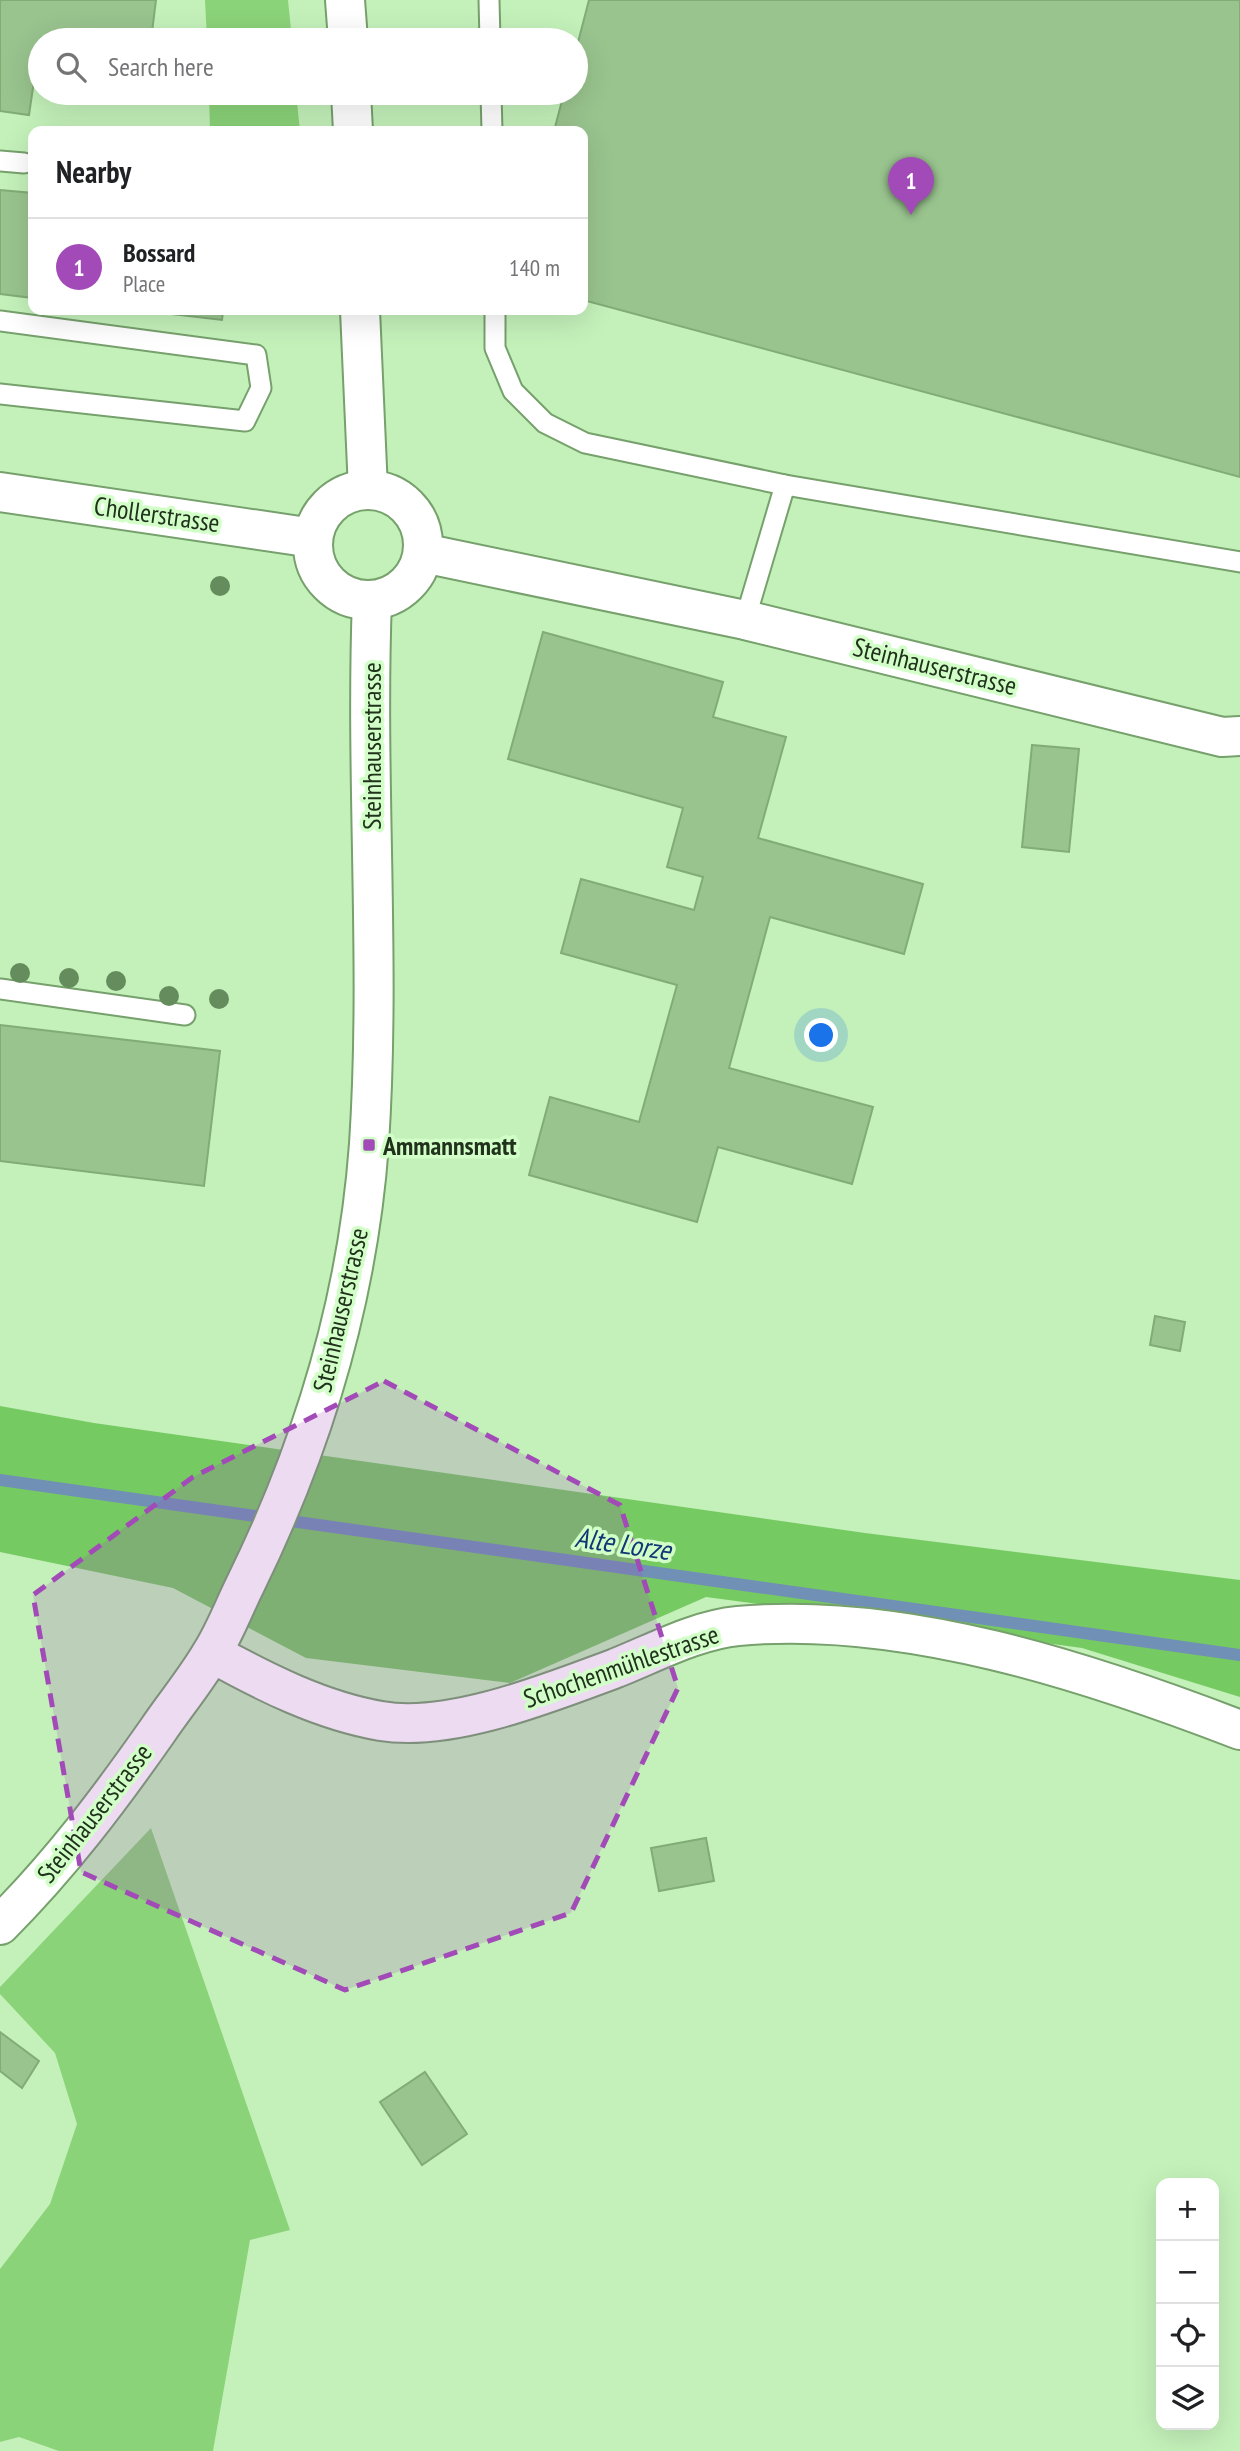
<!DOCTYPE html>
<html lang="en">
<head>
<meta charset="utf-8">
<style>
	:root { --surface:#fff; --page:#f6f6f6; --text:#202124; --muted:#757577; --line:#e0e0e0; --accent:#a24ab7 }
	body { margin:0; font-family:"PT Sans Narrow",sans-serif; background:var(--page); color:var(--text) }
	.controls { position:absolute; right:21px; bottom:21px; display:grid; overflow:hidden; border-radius:14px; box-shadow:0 7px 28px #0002 }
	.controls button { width:63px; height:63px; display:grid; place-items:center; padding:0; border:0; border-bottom:2px solid var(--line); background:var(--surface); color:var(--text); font:35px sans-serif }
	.you { position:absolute; left:822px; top:1036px; width:24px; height:24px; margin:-18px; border:5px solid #fff; border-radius:50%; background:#1a73e8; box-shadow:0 0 0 10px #1a73e833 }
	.badge { display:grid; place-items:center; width:46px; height:46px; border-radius:50%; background:var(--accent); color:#fff; font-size:23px; font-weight:700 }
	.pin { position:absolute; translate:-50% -58px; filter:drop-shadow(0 2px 4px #0008) }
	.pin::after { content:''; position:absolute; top:37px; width:24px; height:21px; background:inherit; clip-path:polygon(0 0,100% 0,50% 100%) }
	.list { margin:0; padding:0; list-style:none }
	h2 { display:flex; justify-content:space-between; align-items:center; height:91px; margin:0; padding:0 28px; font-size:30px }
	h2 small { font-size:23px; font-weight:400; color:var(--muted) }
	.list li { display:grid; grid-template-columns:46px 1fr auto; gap:21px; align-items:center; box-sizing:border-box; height:98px; padding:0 28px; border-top:2px solid var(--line) }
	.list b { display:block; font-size:26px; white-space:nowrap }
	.list p { margin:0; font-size:23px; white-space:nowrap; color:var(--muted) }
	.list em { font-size:23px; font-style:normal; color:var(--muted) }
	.icon { flex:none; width:38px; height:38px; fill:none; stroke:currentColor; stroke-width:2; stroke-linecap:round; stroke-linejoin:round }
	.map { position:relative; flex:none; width:1240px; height:2451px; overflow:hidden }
	.search { position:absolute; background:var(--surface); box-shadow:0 7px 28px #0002; left:28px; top:28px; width:560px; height:77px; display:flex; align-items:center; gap:18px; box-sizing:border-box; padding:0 24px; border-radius:38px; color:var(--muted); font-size:26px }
	.panel { position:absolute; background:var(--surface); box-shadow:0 7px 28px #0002; left:28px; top:126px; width:560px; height:189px; border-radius:14px }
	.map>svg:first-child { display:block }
</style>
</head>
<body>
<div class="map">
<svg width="1240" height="2451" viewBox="0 0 1240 2451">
	<rect width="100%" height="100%" fill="#c4f1ba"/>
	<g fill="#8bd379">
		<path d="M205 0H288L292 40H207Z"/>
		<path d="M209 93H296L300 131H210Z"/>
		<path d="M151 1828 290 2230 250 2240 213 2451H59L19 2437 0 2442V2269L50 2204 77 2124 55 2053 0 1994V1987Z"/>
	</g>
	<path fill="#76ca62" d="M0 1406 94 1423 865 1533 1240 1580V1697L1082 1648 706 1597 510 1683 306 1658 173 1588 0 1552Z"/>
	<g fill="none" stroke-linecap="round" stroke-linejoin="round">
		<path stroke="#7090b5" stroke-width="12" d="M0 1480 1240 1655"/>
	</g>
	<g fill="#99c48e" stroke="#81ac77" stroke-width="2">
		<path d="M0 0H156L151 40H40L29 115 0 111Z"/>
		<path d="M589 0H1240V477L583 300V131H554L564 93H576V50Z"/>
		<path d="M0 190 33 193V298L0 294Z"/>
		<path d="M137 310H223L222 320Z"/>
		<path d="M543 632 723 682 713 717 786 737 758 838 923 884 904 954 770 917 729 1068 873 1107 852 1184 718 1147 697 1222 529 1175 550 1097 639 1122 677 985 561 953 581 879 694 910 703 877 667 867 683 808 508 759Z"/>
		<path d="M1032 745 1079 749 1069 852 1022 847Z"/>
		<path d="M0 1025 220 1051 204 1186 0 1161Z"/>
		<path d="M1155 1316 1185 1322 1180 1351 1150 1345Z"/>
		<path d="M706 1838 714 1881 659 1891 651 1848Z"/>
		<path d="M0 2032 39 2061 22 2088 0 2071Z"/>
		<path d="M425 2072 467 2134 422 2165 380 2102Z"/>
	</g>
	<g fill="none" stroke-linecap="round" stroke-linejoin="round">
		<defs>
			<g id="service">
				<path d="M489 0 490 40"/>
				<path d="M491 93 492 131"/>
				<path d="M0 161 24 163"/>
				<path d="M495 310V348L513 391 545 423 585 443 785 485 1240 562"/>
				<path d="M0 321 256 355 261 388 245 421 0 394"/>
				<path d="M745 620 785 485"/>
				<path d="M0 989 185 1015"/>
			</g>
			<g id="minor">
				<path d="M0 492 313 538"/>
				<path d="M423 553 745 620 1222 737 1240 736"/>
			</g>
			<g id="tertiary">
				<path d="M345 0 348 40"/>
				<path d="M351 93 353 131"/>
				<path d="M360 310 368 490"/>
				<circle cx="368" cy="545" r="55"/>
				<path d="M212 1653C264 1682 322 1711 381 1721 451 1733 551 1692 616 1668 654 1653 696 1630 738 1626 903 1611 1087 1671 1240 1730"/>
				<path d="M0 1925C60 1865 109 1800 158 1730 175 1705 195 1681 211 1654 225 1632 234 1607 246 1583 313 1446 358 1297 369 1144 381 963 365 781 372 600"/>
			</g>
		</defs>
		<use href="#service" stroke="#76a06c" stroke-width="23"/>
		<use href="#minor" stroke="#76a06c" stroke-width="42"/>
		<use href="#tertiary" stroke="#76a06c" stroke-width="42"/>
		<use href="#service" stroke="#fff" stroke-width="19"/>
		<use href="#minor" stroke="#fff" stroke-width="38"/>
		<use href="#tertiary" stroke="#fff" stroke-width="38"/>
	</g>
	<g fill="#658c5c">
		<circle cx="220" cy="586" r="10"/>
		<circle cx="20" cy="973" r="10"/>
		<circle cx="69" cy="978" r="10"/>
		<circle cx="116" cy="981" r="10"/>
		<circle cx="169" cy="996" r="10"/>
		<circle cx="219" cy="999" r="10"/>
	</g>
	<path fill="#a24ab7" fill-opacity="0.2" stroke="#a24ab7" stroke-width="5" stroke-dasharray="14 9" stroke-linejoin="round" d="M384 1381 620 1505 678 1688 571 1913 345 1990 81 1872 33 1595 193 1477Z"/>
	<rect fill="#a24ab7" stroke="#d1ffc7" stroke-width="2.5" x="362" y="1138" width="14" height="14" rx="3.5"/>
	<g text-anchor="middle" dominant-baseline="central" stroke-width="7" stroke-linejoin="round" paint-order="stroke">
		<g font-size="26" fill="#20311c" stroke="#d1ffc7">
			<text transform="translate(157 514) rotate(8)">Chollerstrasse</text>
			<text transform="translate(935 666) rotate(14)">Steinhauserstrasse</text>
			<text transform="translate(371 746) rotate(-90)">Steinhauserstrasse</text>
			<text transform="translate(340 1310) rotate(-77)">Steinhauserstrasse</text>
			<text transform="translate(621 1666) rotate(-19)">Schochenmühlestrasse</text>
			<text transform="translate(94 1813) rotate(-52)">Steinhauserstrasse</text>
		</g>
		<g font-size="26" font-weight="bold" fill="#20311c" stroke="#d1ffc7" text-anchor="start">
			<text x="383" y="1145">Ammannsmatt</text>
		</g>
		<g font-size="28" font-style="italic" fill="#113776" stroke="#d1ffc7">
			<text transform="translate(623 1543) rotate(8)">Alte Lorze</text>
		</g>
	</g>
</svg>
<div class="controls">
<button>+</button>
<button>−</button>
<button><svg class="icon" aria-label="locate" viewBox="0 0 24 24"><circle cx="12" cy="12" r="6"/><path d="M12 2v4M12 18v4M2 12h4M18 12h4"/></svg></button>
<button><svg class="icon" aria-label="layers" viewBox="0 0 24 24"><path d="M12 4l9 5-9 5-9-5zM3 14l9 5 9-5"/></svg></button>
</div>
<div class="you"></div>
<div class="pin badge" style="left:911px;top:215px">1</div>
<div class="search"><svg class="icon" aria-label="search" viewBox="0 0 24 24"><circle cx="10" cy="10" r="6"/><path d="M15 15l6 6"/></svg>Search here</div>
<section class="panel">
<h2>Nearby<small></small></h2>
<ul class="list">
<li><span class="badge">1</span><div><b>Bossard</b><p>Place</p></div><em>140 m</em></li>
</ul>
</section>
</div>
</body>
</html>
